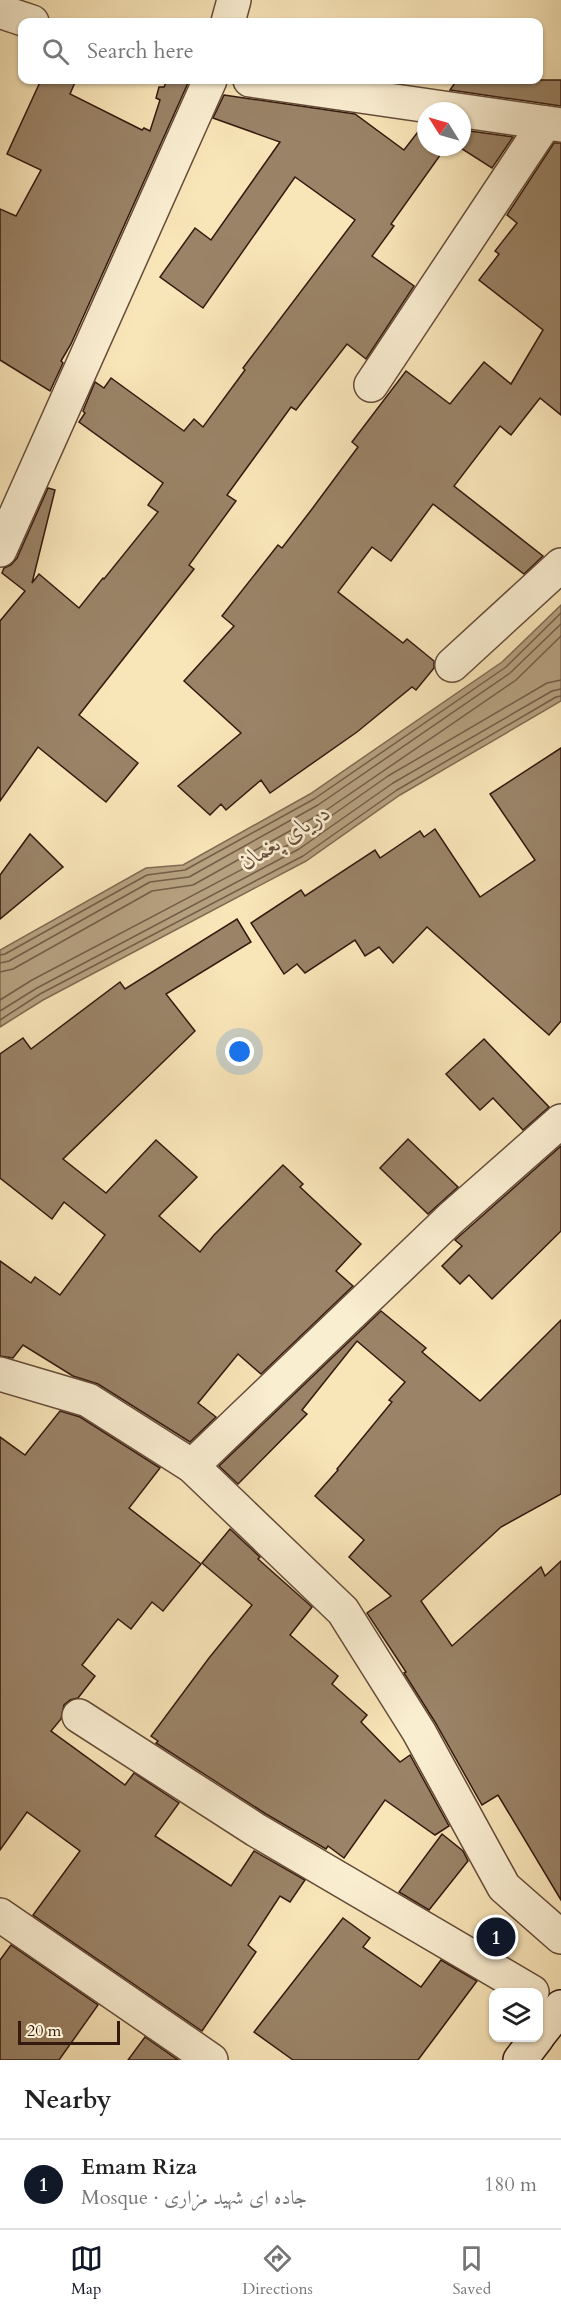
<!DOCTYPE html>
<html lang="en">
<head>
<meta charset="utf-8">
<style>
	:root { --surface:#fff; --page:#f2f2f2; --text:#222; --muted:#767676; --line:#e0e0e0; --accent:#111827 }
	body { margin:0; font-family:Cardo,Amiri,serif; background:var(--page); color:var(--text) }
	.controls { position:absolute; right:18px; bottom:18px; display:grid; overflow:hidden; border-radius:12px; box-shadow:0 2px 4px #0004 }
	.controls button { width:54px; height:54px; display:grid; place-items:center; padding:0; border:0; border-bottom:2px solid var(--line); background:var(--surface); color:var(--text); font:30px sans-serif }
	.compass { position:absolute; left:417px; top:102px; width:54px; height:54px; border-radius:50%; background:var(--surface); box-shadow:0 2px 4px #0004; rotate:307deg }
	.scale { position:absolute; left:18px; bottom:15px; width:102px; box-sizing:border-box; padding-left:6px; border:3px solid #34190f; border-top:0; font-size:16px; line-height:21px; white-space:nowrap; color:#34190f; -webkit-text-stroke:4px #faeed1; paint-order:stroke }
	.you { position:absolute; left:240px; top:1052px; width:21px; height:21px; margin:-15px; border:4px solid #fff; border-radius:50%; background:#1a73e8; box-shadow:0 0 0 9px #1a73e833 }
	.badge { display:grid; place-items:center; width:39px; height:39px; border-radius:50%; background:var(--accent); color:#fff; font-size:20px; font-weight:700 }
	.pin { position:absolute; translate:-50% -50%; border:3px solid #fff; box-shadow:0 2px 6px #0006 }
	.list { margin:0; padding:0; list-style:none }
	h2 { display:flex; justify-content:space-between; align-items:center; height:78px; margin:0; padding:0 24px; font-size:26px }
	h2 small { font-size:20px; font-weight:400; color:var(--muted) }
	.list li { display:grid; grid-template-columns:39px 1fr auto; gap:18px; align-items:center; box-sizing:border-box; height:90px; padding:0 24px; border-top:2px solid var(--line) }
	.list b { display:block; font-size:22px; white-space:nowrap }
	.list p { margin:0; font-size:20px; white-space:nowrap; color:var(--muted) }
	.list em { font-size:20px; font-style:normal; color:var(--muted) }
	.icon { flex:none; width:33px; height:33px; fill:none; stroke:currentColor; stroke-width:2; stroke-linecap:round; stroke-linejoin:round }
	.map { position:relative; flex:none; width:561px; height:2060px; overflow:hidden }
	.search { position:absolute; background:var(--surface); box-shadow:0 2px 4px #0004; left:18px; right:18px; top:18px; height:66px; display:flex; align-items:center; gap:15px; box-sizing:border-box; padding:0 21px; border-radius:12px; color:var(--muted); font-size:22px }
	.sheet { height:168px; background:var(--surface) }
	nav { display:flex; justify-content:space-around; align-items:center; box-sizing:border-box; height:84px; border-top:2px solid var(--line); background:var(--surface); font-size:16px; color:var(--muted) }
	nav a { display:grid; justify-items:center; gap:3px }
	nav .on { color:var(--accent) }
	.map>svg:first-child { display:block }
</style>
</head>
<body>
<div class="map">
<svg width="561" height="2060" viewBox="0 0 561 2060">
	<rect width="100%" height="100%" fill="#f8e5b8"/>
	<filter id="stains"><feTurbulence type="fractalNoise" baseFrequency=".00333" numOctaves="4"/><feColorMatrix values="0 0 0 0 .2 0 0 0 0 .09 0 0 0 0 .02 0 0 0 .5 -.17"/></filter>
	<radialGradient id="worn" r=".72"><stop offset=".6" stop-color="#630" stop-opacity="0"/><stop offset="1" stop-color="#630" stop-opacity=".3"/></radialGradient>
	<path fill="#b5a07f" stroke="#816a52" stroke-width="1.5" d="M561 605V701L400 795 306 861 43 1000 0 1027V950L146 868 183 865 310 794 502 662Z"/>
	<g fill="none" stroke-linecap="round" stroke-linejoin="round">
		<g stroke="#745c47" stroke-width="1.5">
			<path d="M0 955 5 954 147 875 185 870 314 799 506 667 561 613"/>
			<path d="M0 963 9 961 150 882 189 877 318 805 510 673 561 624"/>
			<path d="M0 972 13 969 152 891 193 885 322 813 516 680 561 636"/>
			<path d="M0 1000 32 980 294 842 388 776 547 683 561 680"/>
			<path d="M0 1011 37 988 299 849 393 783 552 691 561 689"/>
			<path d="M0 1020 40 994 303 856 397 790 556 697 561 696"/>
		</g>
	</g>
	<g fill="#9a8367" stroke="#34190f" stroke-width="1.5">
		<path d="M41 80H76L70 94 142 130 144 128 150 131 160 100 156 98 159 87H164L167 80H177L188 83 71 344 61 361 63 363 50 391 0 360V209L16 216 41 170 7 154Z"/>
		<path d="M457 80H561V106L450 90Z"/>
		<path d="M224 95 355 114 404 150 424 124H426V147H446L391 224 394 226 372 256 414 286 366 359 347 344 296 410 291 407 227 495 236 501 189 565 194 569 79 715 138 763 106 802 38 747 0 801V621L25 591 2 573 4 568 11 565 17 558 48 488 55 490 32 583 39 574 79 608 103 578 104 579 158 512 148 505 163 483 79 422 85 413 83 411 95 382 104 388 111 378 184 431 194 419 203 427 245 370 243 368 355 220 295 177 203 308 160 277 195 228 211 240 280 142 213 118Z"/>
		<path d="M462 130 513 137 492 168 459 147H462Z"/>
		<path d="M554 143H561V415L540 398 511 435 500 426 454 486 543 556 524 574 433 504 391 561 372 547 338 592 403 643 407 639 434 661V668L416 690 412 687 357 732 270 793 261 780 226 810 221 804 210 815 178 786 241 733 184 681 234 626 222 616 278 545 282 548 312 509 358 447 352 442 406 371 450 404 484 362 511 384 543 330 479 280 499 254 495 251 517 223 507 215Z"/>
		<path d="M561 748V1021L549 1035 427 927 393 963 379 947 365 956 355 940 305 973 297 964 284 974 251 923 301 890 305 896 375 850 380 858 420 831 424 837 435 829 480 897 535 860 490 794Z"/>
		<path d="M30 834 63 867 0 919V875Z"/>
		<path d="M237 919 251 942 166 994 195 1031 63 1159 106 1193 156 1140 197 1177 159 1216 200 1252 214 1235 283 1165 303 1184 300 1187 361 1244 336 1271 353 1286 261 1374 238 1354 198 1403 216 1417 190 1442 98 1384 73 1376 23 1345 13 1358 0 1356V1261L31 1283 35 1277 60 1295 105 1235 64 1202 52 1219 0 1178V1054L23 1038 31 1049 120 982 125 989Z"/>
		<path d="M484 1039 549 1107 523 1130 493 1098 480 1110 446 1074Z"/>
		<path d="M408 1139 458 1187 428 1214 380 1168Z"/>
		<path d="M561 1146V1231L492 1299 469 1275 460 1284 442 1266 462 1246 455 1240Z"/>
		<path d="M381 1311 426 1348 422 1352 480 1401 561 1320V1494L501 1527 421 1601 452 1646 541 1567 545 1576 561 1561V1900L498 1795 482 1805 435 1722 404 1673 406 1672 367 1613 391 1596 349 1557 364 1540 315 1496 338 1470 337 1469 392 1402 389 1400 405 1382 357 1341 302 1410 307 1414 238 1484 219 1466Z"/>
		<path d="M60 1411 80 1417 160 1468 129 1508 201 1564 163 1611 152 1602 131 1629 118 1619 82 1665 95 1676 78 1698 70 1700 64 1705 61 1719 51 1731 125 1785 134 1773 179 1803 155 1836 231 1886 254 1851 305 1880 290 1902 280 1896 248 1945 256 1952 202 2031 33 1915 80 1851 27 1812 0 1850V1437L25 1455Z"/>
		<path d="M230 1529 260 1557 258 1559 312 1607 290 1635 338 1676 332 1684 367 1715 361 1722 400 1762 410 1755 449 1826 435 1835 385 1800 344 1858 328 1846 326 1849 266 1814 156 1743 158 1741 151 1736 209 1658 252 1605 202 1563Z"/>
		<path d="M442 1834 463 1851 468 1861 429 1910 399 1892Z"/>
		<path d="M343 1918 370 1938 363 1947 421 1987 441 1960 477 1981 418 2060H293L254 2032Z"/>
		<path d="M11 1945 98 2005 59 2060H0V1960Z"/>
		<path d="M145 2037 178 2060H128Z"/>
	</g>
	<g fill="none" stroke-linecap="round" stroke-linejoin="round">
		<defs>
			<g id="street">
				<path d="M2 12 32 22"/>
				<path d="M228 22 234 0"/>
				<path d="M250 80 561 125"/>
				<path d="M371 385 545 123"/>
				<path d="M0 550 210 80"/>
				<path d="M452 665 561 565"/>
				<path d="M0 1374 88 1400 192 1466 343 1611 419 1732 504 1887 561 1937"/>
				<path d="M192 1466 451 1218 561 1121"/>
				<path d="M79 1716 256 1830 532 1992"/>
				<path d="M0 1915 211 2060"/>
			</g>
			<g id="secondary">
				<path d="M538 2036 561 2007"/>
				<path d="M520 2060 537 2038"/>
			</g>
		</defs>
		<use href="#street" stroke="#654c39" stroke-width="36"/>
		<use href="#secondary" stroke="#34190f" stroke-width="36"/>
		<use href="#street" stroke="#faeed1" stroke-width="33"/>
		<use href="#secondary" stroke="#faeed1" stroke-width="33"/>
	</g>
	<g text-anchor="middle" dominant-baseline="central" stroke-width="5" stroke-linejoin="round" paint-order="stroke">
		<g font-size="24" font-style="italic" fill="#684f3c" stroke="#faeed1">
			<text transform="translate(285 837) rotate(-32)">دریای پغمان</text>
		</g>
	</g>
	<rect width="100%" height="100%" filter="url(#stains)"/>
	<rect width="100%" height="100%" fill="url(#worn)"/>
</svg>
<div class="controls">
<button><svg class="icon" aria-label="layers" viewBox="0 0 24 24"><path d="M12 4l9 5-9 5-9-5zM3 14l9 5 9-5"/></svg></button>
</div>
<svg class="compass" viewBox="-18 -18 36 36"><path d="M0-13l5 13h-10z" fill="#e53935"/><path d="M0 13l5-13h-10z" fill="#767676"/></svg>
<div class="scale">20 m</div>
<div class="you"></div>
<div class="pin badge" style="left:496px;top:1937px">1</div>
<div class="search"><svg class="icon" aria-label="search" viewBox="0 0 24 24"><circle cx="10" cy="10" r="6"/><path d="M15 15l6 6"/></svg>Search here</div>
</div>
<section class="sheet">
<h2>Nearby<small></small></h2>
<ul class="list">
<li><span class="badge">1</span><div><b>Emam Riza</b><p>Mosque · جاده ای شهید مزاری</p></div><em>180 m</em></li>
</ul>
</section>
<nav>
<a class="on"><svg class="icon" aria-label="map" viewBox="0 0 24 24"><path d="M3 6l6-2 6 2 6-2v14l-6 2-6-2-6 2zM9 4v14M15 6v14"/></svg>Map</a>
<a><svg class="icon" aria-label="directions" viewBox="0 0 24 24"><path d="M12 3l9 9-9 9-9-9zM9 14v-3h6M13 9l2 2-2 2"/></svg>Directions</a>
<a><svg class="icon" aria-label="saved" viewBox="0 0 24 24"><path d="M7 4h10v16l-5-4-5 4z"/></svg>Saved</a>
</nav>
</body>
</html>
